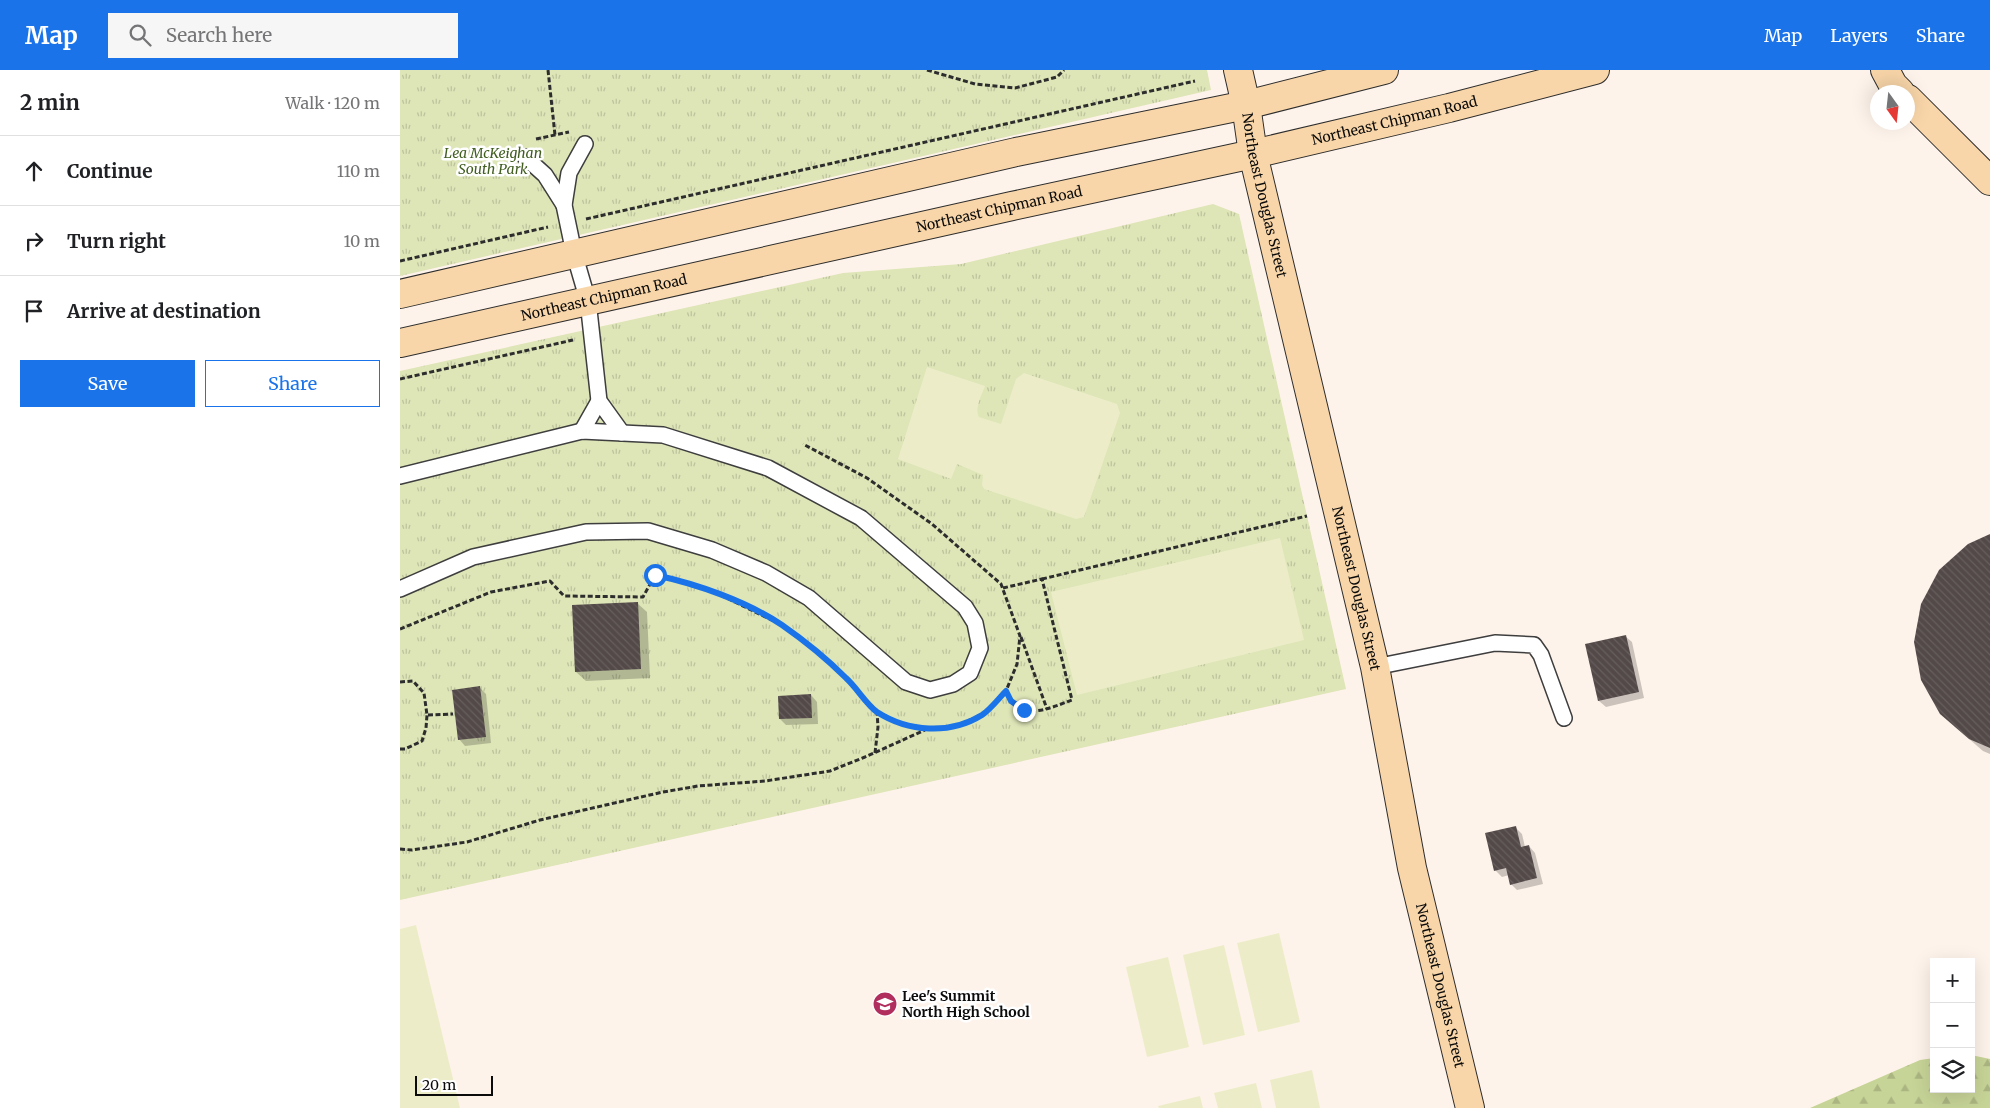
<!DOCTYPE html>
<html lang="en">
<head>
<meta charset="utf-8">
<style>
	:root { --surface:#fff; --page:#f6f6f6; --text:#202124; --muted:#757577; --line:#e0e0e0; --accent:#1a73e8 }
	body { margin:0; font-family:Merriweather,serif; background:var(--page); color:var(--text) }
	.controls { position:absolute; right:15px; bottom:15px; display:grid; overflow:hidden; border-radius:0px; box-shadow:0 5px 20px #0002 }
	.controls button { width:45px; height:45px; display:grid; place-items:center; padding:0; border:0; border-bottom:1px solid var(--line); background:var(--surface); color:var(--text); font:25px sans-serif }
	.compass { position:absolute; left:1470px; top:15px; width:45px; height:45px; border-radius:50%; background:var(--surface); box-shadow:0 5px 20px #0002; rotate:165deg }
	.scale { position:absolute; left:15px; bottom:12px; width:78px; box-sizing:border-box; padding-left:5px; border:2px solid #0b0b0b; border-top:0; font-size:14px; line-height:18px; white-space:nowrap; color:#0b0b0b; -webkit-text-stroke:4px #fff; paint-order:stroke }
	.stop { position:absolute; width:15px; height:15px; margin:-11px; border:4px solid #1a73e8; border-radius:50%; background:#fff }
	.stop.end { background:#1a73e8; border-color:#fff; box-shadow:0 1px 5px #0008 }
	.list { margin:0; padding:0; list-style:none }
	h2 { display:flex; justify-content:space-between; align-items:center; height:65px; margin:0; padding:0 20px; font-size:21px }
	h2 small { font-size:16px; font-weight:400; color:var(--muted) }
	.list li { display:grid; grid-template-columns:32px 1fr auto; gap:15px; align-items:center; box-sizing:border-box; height:70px; padding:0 20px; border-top:1px solid var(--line) }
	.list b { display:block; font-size:19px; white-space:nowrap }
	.list em { font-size:16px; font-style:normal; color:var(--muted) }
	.actions { display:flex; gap:10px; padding:15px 20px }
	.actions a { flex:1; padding:11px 0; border:1px solid var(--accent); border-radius:0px; text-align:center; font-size:18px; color:var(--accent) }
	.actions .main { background:var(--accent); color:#fff }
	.icon { flex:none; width:28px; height:28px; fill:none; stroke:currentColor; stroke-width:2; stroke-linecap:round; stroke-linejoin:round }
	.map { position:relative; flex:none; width:1590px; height:1038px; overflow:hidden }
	header { display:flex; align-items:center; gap:30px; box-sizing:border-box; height:70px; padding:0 25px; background:var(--accent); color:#fff }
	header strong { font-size:24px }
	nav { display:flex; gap:28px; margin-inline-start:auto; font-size:18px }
	.search { width:350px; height:45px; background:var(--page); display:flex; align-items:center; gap:12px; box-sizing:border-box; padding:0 18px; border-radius:0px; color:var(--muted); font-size:19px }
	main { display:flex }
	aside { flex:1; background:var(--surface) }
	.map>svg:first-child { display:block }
</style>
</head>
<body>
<header>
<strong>Map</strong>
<div class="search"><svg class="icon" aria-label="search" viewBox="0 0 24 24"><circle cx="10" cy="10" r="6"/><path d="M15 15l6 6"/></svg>Search here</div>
<nav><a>Map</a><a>Layers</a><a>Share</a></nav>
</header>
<main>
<aside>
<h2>2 min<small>Walk · 120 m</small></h2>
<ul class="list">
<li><svg class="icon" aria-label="ahead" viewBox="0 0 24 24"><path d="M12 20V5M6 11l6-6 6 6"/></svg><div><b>Continue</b></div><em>110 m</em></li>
<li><svg class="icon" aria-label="right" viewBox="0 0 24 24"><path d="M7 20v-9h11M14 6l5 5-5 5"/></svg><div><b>Turn right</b></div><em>10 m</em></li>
<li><svg class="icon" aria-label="arrive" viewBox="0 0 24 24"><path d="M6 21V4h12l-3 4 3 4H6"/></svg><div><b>Arrive at destination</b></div></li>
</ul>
<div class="actions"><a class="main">Save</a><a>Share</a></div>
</aside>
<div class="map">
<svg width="1590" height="1038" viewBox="0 0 1590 1038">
	<defs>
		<pattern id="grass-tufts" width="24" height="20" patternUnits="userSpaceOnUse" patternTransform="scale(1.25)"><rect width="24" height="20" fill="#dee5b7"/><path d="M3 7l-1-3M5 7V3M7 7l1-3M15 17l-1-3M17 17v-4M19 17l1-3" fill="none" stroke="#bdc39c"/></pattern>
		<pattern id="forest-firs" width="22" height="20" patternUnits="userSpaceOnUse" patternTransform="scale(1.25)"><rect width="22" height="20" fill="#c7d497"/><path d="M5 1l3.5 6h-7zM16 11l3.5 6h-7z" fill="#aab581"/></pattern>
		<pattern id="building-back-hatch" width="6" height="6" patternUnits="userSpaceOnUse" patternTransform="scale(1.25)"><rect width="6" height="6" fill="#524948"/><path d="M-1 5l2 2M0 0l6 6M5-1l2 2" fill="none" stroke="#665f5e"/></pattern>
	</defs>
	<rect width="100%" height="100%" fill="#fef3ea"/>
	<g fill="url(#grass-tufts)">
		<path d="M0 0H807L811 20 0 206Z"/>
		<path d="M813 134 839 144 946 619 0 830V301L443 203 561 194Z"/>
	</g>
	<path fill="url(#forest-firs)" d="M1571 985 1590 989V1038H1410L1520 990 1534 988V1019H1571Z"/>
	<g fill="#ecedc8">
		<path d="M527 297 585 316C582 325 574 338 579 347L601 354 616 309 624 303 717 334 720 343 684 447 676 449 584 419 582 415 583 405 557 394 551 409 498 389Z"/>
		<path d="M880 468 904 570 677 625 651 522Z"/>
		<path d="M16 855 60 1038H0V859Z"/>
		<path d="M879 863 900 952 858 962 837 873Z"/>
		<path d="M824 875 845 965 803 975 783 885Z"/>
		<path d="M768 887 789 977 747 987 726 897Z"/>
		<path d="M912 1000 920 1038H876L870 1010Z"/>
		<path d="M856 1013 862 1038H818L814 1023Z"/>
		<path d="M800 1026 803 1038H759L758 1036Z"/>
	</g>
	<g fill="#0003">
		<path d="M1590 465V684L1583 681 1554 656Z"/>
		<path d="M237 533 247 542 250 608 186 611 176 602Z"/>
		<path d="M1225 566 1232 572 1244 628 1206 637 1199 631 1187 575Z"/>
		<path d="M80 618 86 624 91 673 65 676 59 669Z"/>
		<path d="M411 625 417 632 418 654 386 655 380 649Z"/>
		<path d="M1115 757 1122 764 1125 777 1129 776 1135 783 1143 814 1117 820 1111 814 1109 805 1102 807 1096 801 1086 764Z"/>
	</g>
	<g fill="url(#building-back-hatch)">
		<path d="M1590 464V678L1569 669 1540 644 1521 610 1514 572 1521 534 1539 500 1568 474Z"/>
		<path d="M238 532 241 599 175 602 172 535Z"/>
		<path d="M1226 565 1239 622 1198 631 1185 574Z"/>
		<path d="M80 616 86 667 58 670 52 620Z"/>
		<path d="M411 624 412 648 379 649 378 626Z"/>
		<path d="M1116 756 1121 777 1129 775 1137 808 1110 815 1106 798 1094 801 1085 763Z"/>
	</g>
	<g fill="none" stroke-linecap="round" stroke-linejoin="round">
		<defs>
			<g id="lane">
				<path d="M185 74 169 103 164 135 174 183 188 231 199 331 222 363"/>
				<path d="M125 87 145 105 164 135"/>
				<path d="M182 361 199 331"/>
				<path d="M0 406 182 361 263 365 368 398 461 448 565 537 575 553 580 578 570 603 553 614 530 620 506 612 409 528 366 503 312 480 248 461 186 462 73 487 0 519"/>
				<path d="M975 597 1095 573 1134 575 1141 585 1164 648"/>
			</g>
			<g id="secondary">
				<path id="s1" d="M838 0 846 35 853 84 975 597 1012 798 1070 1038"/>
				<path d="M1485 0 1493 15 1500 22"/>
				<path d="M1508 29 1590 111"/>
				<path d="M0 224 616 82 846 35 984 0"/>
				<path id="s2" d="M0 273 612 136 853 84 1049 38 1195 0"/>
			</g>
		</defs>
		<use href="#lane" stroke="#3e3e3e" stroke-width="18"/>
		<use href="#secondary" stroke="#2d2d2d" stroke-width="30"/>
		<g stroke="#2d2d2d" stroke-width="3" stroke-dasharray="5 2.5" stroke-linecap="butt">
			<path d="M148 0 155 65"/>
			<path d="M527 0 575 14 615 18 657 7 664 0"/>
			<path d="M136 69 169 62"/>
			<path d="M186 149 795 11"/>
			<path d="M0 191 148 157"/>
			<path d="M0 309 173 270"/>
			<path d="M642 509 907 446"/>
			<path d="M603 518 642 509 672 630C647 639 620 653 606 621"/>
			<path d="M0 559 91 522 150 511 164 526 243 527 255 505 306 518 380 554 422 586 447 609 476 641 499 653 520 659 553 657 582 645 606 621 617 594 620 566 601 514 532 454 467 408 403 374"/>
			<path d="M621 567 647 639"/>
			<path d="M0 612 13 611 24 623 27 645 53 644"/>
			<path d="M0 679H5L22 671 26 658 27 645"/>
			<path d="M475 683 478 657 477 642"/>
			<path d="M0 779 12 780 67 772 140 750 263 722 298 716 365 711 430 701 465 687 525 660"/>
		</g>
		<use href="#lane" stroke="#fff" stroke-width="15"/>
		<use href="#secondary" stroke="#f9d6a9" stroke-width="28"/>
	</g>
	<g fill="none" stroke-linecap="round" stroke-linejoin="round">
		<path stroke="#1a73e8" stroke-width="6" d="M255 505C297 514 346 531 382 555 405 571 427 589 446 608 457 618 466 634 477 642 508 662 550 665 582 645 591 639 599 628 606 621L611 631 624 640"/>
	</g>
	<defs>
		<symbol id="school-disc" viewBox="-11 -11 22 22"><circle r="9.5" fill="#b02d5e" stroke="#fff"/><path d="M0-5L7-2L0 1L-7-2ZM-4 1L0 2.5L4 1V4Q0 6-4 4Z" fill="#fff"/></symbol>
	</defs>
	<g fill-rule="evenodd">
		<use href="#school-disc" x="471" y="920" width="28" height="28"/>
	</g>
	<g text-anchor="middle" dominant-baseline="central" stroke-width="5" stroke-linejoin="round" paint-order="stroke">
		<g font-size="14" fill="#0b0b0b" stroke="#fff">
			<text stroke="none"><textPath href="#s2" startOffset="1019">Northeast Chipman Road</textPath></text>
			<text stroke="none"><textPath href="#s1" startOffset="128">Northeast Douglas Street</textPath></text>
			<text stroke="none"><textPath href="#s2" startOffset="614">Northeast Chipman Road</textPath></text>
			<text stroke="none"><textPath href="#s2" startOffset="209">Northeast Chipman Road</textPath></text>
			<text stroke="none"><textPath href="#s1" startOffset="532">Northeast Douglas Street</textPath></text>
			<text stroke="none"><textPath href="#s1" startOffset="938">Northeast Douglas Street</textPath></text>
		</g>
		<g font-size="14" font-style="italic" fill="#415d20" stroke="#fff">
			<text x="93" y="83">Lea McKeighan<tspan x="93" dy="16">South Park</tspan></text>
		</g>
		<g font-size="14" font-weight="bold" fill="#0b0b0b" stroke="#fff" text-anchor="start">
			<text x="502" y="926">Lee's Summit<tspan x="502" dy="16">North High School</tspan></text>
		</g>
	</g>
</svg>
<div class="controls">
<button>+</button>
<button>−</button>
<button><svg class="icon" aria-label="layers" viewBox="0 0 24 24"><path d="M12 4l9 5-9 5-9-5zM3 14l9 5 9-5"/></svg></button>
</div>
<svg class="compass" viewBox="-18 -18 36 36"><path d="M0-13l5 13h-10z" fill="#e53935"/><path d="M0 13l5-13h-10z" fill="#757577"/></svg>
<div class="scale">20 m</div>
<div class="stop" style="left:255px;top:505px"></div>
<div class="stop end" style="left:624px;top:640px"></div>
</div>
</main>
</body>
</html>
